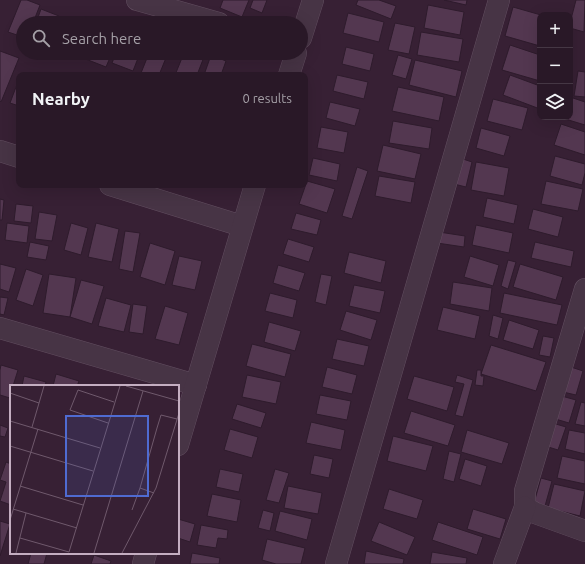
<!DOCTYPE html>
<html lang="en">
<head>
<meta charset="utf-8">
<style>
	:root { --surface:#291827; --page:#31212f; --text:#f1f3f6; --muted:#a5a0a7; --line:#453744 }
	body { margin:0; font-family:Ubuntu,sans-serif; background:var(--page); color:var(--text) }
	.controls { position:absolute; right:12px; top:12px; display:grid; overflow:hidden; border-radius:8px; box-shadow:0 4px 16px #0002 }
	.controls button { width:36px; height:36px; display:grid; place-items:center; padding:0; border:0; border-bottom:1px solid var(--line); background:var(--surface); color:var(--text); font:20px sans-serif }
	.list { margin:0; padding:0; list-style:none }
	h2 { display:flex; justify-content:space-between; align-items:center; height:52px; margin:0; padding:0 16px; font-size:17px }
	h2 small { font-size:13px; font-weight:400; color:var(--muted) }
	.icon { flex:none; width:22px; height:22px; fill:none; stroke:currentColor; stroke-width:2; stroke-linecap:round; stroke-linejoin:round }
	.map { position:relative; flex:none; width:585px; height:564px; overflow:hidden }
	.search { position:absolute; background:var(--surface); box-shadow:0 4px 16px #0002; left:16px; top:16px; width:292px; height:44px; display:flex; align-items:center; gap:10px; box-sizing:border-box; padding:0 14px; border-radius:22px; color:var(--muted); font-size:15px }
	.panel { position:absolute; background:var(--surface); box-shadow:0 4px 16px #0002; left:16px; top:72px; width:292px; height:116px; border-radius:8px }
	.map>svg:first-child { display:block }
</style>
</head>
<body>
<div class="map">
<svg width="585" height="564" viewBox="0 0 585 564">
	<rect width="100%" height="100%" fill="#372034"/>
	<g fill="#533750" stroke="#2e1b2c">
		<path d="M21 0H27L40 5 33 23H23V37L8 32Z"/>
		<path d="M223 0H249L242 17 220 8Z"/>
		<path d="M253 0H267L262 13 250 8Z"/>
		<path d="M358 0H379L396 6 391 19 356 5Z"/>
		<path d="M444 0H467L466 5Z"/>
		<path d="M576 0H585L584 32 570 28V23Z"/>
		<path d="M428 5 464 12 460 35 424 28Z"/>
		<path d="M513 7 541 15H540V46L505 36Z"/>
		<path d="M41 9 59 16 56 23H36Z"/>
		<path d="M348 13 384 22 379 42 343 33Z"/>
		<path d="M395 23 415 27 409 54 388 50Z"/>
		<path d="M421 32 463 39 459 62 417 55Z"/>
		<path d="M510 45 540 55V81L502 70Z"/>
		<path d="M346 47 374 54 370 71 342 64Z"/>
		<path d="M0 51 19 58 1 102 0 101Z"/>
		<path d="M85 53H112L106 67 83 58Z"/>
		<path d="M116 53H140L133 71 112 63Z"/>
		<path d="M149 53H168L159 75H147L141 73Z"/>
		<path d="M184 53H195L204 57 197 75H175Z"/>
		<path d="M211 55 226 61 221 75H204Z"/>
		<path d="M398 55 412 59 406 79 392 75Z"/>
		<path d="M415 60 462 71 456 97 409 85Z"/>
		<path d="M578 71 585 72V97L574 96Z"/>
		<path d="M337 75 368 82 364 99 333 91Z"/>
		<path d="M510 75 540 86V109L503 95Z"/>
		<path d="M19 79V106L10 103Z"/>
		<path d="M398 87 444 97 439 121 392 111Z"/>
		<path d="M570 97 585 102V125L562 118 570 117Z"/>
		<path d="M493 99 528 108 522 130 487 121Z"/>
		<path d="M330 102 360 109 355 126 326 118Z"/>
		<path d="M393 121 432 128 429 149 389 143Z"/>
		<path d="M561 124 585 132V155L554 145Z"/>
		<path d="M321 127 348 132 344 153 317 148Z"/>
		<path d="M481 128 510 136 504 156 476 148Z"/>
		<path d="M383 145 421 154 415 179 377 171Z"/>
		<path d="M555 156 585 164V173L582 185 550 176Z"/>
		<path d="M313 158 340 164 337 181 309 175Z"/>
		<path d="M460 158 472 162 466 187 454 184Z"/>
		<path d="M476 162 509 168 504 196 471 190Z"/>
		<path d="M357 167 368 171 352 219 342 216Z"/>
		<path d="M379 176 415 182 411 203 375 196Z"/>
		<path d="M307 181 335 189 327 213 299 204Z"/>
		<path d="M546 181 583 189 578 211 541 204Z"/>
		<path d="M487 198 518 205 514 224 483 217Z"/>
		<path d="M0 199 4 200 2 220H0Z"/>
		<path d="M16 204 33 206 31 223 14 221Z"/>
		<path d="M533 209 563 217 558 237 528 229Z"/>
		<path d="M39 212 57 215 52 241 35 239Z"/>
		<path d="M296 213 321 220 317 235 291 229Z"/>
		<path d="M7 223 29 226 27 243 5 240Z"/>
		<path d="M71 223 88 228 81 255 64 250Z"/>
		<path d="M96 223 119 229 112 262 88 257Z"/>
		<path d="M476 225 513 233 509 253 472 245Z"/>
		<path d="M125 231 140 233 133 272 119 269Z"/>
		<path d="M439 232 465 236 464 247 437 243Z"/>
		<path d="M288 239 314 247 309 262 283 254Z"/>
		<path d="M30 242 49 246 46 260 27 257Z"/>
		<path d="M535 242 574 251 571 267 531 258Z"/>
		<path d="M150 243 175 251 165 285 140 277Z"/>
		<path d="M349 252 386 261 381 283 344 273Z"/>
		<path d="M179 256 202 261 195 290 172 285Z"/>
		<path d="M470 256 499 265 493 286 464 277Z"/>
		<path d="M508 260 516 262 508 289 501 286Z"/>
		<path d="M0 264 16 268 9 292 0 289Z"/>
		<path d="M520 264 563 277 556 300 513 287Z"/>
		<path d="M278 265 305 273 299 291 273 283Z"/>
		<path d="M26 269 43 275 33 306 16 300Z"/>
		<path d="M49 274 76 278 70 317 43 313Z"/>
		<path d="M321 274 332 276 326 305 315 302Z"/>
		<path d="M81 280 104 286 92 324 70 317Z"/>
		<path d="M453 282 492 288 489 311 450 304Z"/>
		<path d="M354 285 385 291 380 313 349 306Z"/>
		<path d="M270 293 297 300 293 318 265 311Z"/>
		<path d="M504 293 562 305 557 325 500 313Z"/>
		<path d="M0 297 8 298 4 315 0 314Z"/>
		<path d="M106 298 131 305 124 332 98 326Z"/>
		<path d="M133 304 147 306 143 334 129 332Z"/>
		<path d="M165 306 188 313 179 345 155 339Z"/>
		<path d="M443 307 480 316 475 339 437 330Z"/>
		<path d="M346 311 377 320 371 340 340 330Z"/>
		<path d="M493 315 503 318 498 339 489 336Z"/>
		<path d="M509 320 539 330 533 349 503 340Z"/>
		<path d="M269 322 301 331 295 351 264 342Z"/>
		<path d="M543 336 554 338 550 357 539 355Z"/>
		<path d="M337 339 369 346 364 366 332 359Z"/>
		<path d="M252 344 291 354 285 377 246 366Z"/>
		<path d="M491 345 546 362 536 391 481 374Z"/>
		<path d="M1 365 18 370 13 386H11L10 398 0 395V370Z"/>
		<path d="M327 367 357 375 352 394 322 387Z"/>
		<path d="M571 367 583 371 576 395 563 392Z"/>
		<path d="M477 370H481V376H484L483 386 475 385Z"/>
		<path d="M56 374 79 381 77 386H53Z"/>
		<path d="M247 375 281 382 276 404 242 397Z"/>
		<path d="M457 375 473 380 463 417 455 415 464 384 455 382Z"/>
		<path d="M24 376 46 382 45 386H22Z"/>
		<path d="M414 376 454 387 447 411 407 399Z"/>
		<path d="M320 395 351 401 347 420 316 414Z"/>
		<path d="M558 395 576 400 569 423 552 418Z"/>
		<path d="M581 402 585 403V426L575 424Z"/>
		<path d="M237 404 266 413 261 428 232 419Z"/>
		<path d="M411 411 455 425 448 446 404 433Z"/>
		<path d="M311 422 345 430 341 450 306 443Z"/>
		<path d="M549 422 566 427 558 450 542 445Z"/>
		<path d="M0 425 8 428 5 437 0 436Z"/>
		<path d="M230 429 258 437 252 458 224 450Z"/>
		<path d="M467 430 509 443 502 464 461 452Z"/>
		<path d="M569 430 585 433V454L565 449Z"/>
		<path d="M393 436 433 446 426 471 387 461Z"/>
		<path d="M449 451 461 454 454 482 443 479Z"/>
		<path d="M314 455 333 459 329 478 310 474Z"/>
		<path d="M562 456 585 461V484L557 478Z"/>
		<path d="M465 459 487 466 481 486 459 479Z"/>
		<path d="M6 462 11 464V505L0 501 6 482 0 480Z"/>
		<path d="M220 469 243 474 239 492 216 487Z"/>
		<path d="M275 469 289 473 279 503 266 500Z"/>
		<path d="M541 478 552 481 545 506 534 503Z"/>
		<path d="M554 484 585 491 580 516 548 508Z"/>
		<path d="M288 486 322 493 318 514 284 508Z"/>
		<path d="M389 489 423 500 417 519 383 509Z"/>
		<path d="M212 494 241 500 237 522 207 516Z"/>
		<path d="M473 509 506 519 500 539 467 529Z"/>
		<path d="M263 510 274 513 270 531 258 528Z"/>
		<path d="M280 511 312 519 307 540 275 531Z"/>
		<path d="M178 519 195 524 190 542 178 538Z"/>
		<path d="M0 521 10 524 0 556Z"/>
		<path d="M379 522 415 537 407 555 371 541Z"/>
		<path d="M438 522 483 537 477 555 432 540Z"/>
		<path d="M201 525 228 530 227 539 218 538 216 548 197 545Z"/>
		<path d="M267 539 305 548 301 564H276L262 560Z"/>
		<path d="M366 551 404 559 403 564H364Z"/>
		<path d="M432 552 467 558 466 564H430Z"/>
		<path d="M31 553H47L44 564H28Z"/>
		<path d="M192 553 220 558 219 564H190Z"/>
		<path d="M94 555 111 561 110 564H91Z"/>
	</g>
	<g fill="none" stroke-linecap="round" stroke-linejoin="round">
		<defs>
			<g id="minor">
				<path d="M137 0 219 23"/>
				<path d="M301 38 313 0"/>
				<path d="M289 75 296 53"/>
				<path d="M0 151 19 157"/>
				<path d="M110 185 242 226"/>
				<path d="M585 289 525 491V507L535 513 585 531"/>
				<path d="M0 328 196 385"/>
				<path d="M178 445 255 185"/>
				<path d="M143 564 146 553"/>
				<path d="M336 564 499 0"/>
				<path d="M504 564 525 507"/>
			</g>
		</defs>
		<use href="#minor" stroke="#624e60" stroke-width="22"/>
		<use href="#minor" stroke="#473445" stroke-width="21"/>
	</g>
	<g transform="translate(10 385)">
		<rect width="169" height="169" fill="#372034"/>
		<path fill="none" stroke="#6f596c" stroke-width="1" d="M116 1 169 16M0 8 29 18M0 36 90 63M98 38 60 25 68 5 104 17M22 42 34 1M0 61 83 86M10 101 73 120M144 108 130 103 147 43 151 30 167 34M3 124 67 143M122 125 130 103M0 135 28 44M10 153 59 167 110 1M6 168 16 128M84 168 133 6M112 168 146 103 169 28"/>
		<path fill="#4f6bd1" fill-opacity="0.15" stroke="#4f6bd1" stroke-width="2" d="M56 31H138V111H56Z"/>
		<rect width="169" height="169" fill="none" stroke="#c4aec1" stroke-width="2"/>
	</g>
</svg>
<div class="controls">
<button>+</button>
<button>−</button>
<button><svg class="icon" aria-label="layers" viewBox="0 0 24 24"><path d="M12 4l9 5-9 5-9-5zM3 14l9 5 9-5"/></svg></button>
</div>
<div class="search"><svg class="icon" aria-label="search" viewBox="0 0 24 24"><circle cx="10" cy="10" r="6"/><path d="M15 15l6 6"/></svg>Search here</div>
<section class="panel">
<h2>Nearby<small>0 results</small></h2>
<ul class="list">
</ul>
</section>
</div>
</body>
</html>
